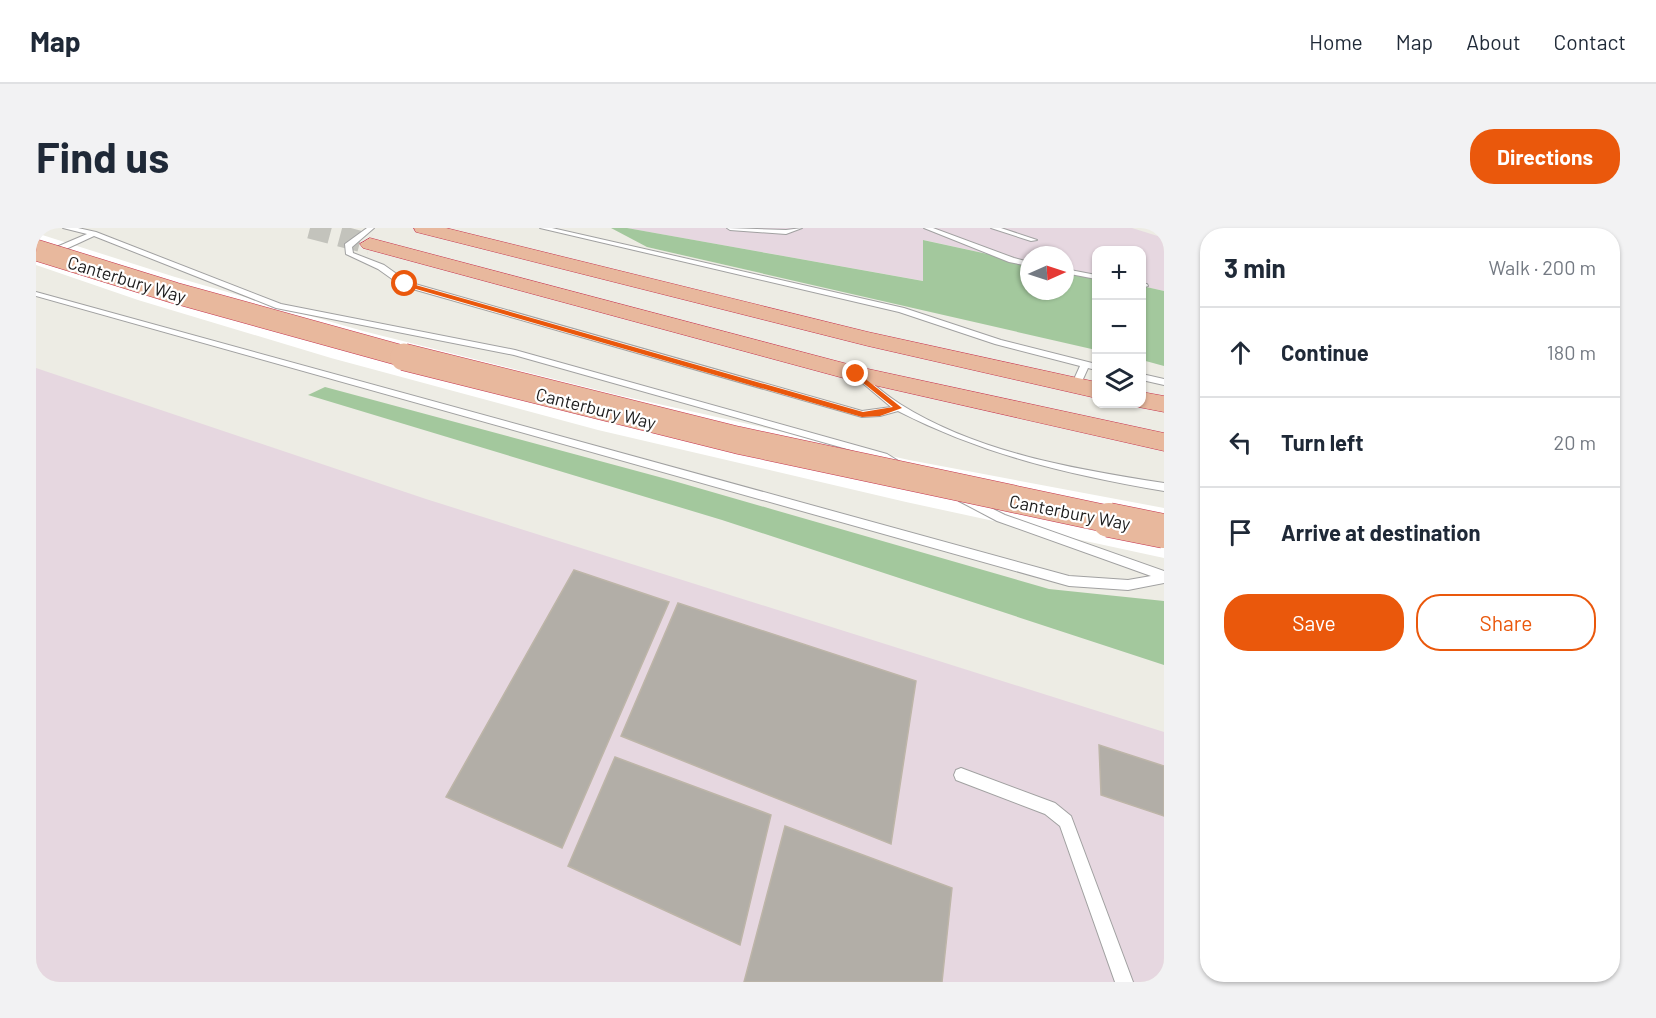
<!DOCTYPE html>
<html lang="en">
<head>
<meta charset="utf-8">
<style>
	:root { --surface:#fff; --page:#f2f2f3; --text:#1f2937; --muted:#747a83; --line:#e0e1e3; --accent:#ea580c }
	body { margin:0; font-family:Barlow,sans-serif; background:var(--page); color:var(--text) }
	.controls { position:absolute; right:18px; top:18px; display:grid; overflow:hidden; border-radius:12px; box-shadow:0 2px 4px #0004 }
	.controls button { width:54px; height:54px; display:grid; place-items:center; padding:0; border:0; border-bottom:2px solid var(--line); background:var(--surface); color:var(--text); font:30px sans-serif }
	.compass { position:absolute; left:984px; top:18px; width:54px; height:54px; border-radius:50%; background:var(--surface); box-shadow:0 2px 4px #0004; rotate:87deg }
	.stop { position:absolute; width:18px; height:18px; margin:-14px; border:4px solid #ea580c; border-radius:50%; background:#fff }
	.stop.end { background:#ea580c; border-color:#fff; box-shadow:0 2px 6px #0008 }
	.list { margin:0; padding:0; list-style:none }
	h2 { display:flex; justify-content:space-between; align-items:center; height:78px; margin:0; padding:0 24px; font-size:26px }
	h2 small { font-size:20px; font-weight:400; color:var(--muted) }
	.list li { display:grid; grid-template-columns:39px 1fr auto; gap:18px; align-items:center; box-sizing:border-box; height:90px; padding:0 24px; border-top:2px solid var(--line) }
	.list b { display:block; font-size:22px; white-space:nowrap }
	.list em { font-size:20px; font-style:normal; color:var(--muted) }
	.actions { display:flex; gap:12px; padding:18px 24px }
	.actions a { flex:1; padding:14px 0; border:2px solid var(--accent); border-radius:24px; text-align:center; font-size:21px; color:var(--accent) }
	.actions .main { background:var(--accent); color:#fff }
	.icon { flex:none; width:33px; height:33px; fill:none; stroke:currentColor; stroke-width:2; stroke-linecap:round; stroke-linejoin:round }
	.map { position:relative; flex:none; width:1128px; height:754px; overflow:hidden; border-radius:24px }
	header { display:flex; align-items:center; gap:36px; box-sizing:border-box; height:84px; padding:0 30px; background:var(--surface); border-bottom:2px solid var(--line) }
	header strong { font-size:28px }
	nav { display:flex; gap:33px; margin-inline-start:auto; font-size:21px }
	.intro { display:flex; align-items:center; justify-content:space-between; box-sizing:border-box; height:144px; padding:0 36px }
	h1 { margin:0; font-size:42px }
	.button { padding:15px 27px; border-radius:24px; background:var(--accent); color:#fff; font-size:21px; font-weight:700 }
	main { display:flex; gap:36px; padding:0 36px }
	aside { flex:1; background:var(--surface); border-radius:24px; box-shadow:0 2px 4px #0004 }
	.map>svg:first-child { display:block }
</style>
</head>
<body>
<header>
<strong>Map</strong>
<nav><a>Home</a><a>Map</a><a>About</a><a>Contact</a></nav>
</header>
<div class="intro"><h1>Find us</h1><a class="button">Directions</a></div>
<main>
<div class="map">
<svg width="1128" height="754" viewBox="0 0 1128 754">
	<rect width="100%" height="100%" fill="#edece4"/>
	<g fill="#e6d7e0">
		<path d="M591 0H1096L1128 10V63L1106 58V22H1060V49L1029 42V27H993V35L888 12V53Z"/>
		<path d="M0 140 390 271 1128 504V754H0Z"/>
	</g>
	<g fill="#a3c89d">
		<path d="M575 0H591L887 53V12L993 35V63H1029V42L1060 49V122L611 19Z"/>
		<path d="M1106 58 1128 63V138L1106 132Z"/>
		<path d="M289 159 638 253 1013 361 1128 373V437L686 292 272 167Z"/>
	</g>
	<path fill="#fff" d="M0 5 139 49 327 103 582 167 873 232 1128 280V330L870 274 562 202 295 130 102 72 0 37Z"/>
	<g fill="#b2aea7" stroke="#bdb5a8" stroke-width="1.5">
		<path d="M538 342 633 374 526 620 410 569Z"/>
		<path d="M642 375 880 453 855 616 585 508Z"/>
		<path d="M1063 517 1128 538V588L1065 567Z"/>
		<path d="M579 529 735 587 704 717 532 638Z"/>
		<path d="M749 598 916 660 906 754H708Z"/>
	</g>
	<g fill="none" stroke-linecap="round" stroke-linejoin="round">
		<path stroke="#c3c3bc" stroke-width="21" stroke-dasharray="21 10" stroke-linecap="butt" d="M274 0 334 16"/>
		<defs>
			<g id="service">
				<path d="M27 0H42L60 4 245 76 479 122 851 226 869 237 864 240 843 230 478 127 240 80 58 8 17 27H11V23L51 6Z"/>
				<path d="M331 0H338L316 19 317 25 348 37 372 54 826 183 855 179 817 147 818 145H824C837 156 850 167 864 176 942 225 1039 241 1128 255V263C1034 247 948 227 862 183L844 188 826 189 366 58 342 41 310 26 309 16Z"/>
				<path d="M504 0H516L868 80 965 112 1060 136V142L1052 140 1043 160H1037L1035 158 1044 138 959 116 863 84Z"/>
				<path d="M691 0 750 2 766 0 750 6 694 2Z"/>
				<path d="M888 0H897L978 30 993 34V38L973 34Z"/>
				<path d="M955 0H965L1001 12 995 13Z"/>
				<path d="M1029 41 1060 47V51L1029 45Z"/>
				<path d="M1106 56H1111L1112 58 1106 60Z"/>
				<path d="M0 64 1033 348 1092 352 1115 348 961 293 923 273 922 270 923 267 927 266 969 287 1128 343V355L1092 362 1033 358 0 68Z"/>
				<path d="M1106 146 1128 151V157L1106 152Z"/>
				<path d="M925 540 1019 575 1035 588 1097 754H1079L1024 598 1009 586 920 552 918 547 920 542Z"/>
			</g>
			<g id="trunk">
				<path d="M378 0H410L832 104 1060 154V170L832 118 380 4Z"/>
				<path d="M334 10 823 139 1128 205V223L811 151 327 20 324 16Z"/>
				<path d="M1106 164 1128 168V184L1097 178 1096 176H1106Z"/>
			</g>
		</defs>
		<use href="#service" stroke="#a1a1a1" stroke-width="2"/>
		<use href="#trunk" stroke="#c63651" stroke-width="1"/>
		<use href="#service" fill="#fff" fill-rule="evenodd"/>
		<use href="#trunk" fill="#e8b89d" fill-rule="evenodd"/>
		<defs>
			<path id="trunk-bridge-far2" d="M0 22 139 65 374 130"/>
			<path id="trunk-bridge-far1" d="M368 129 701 212 1081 293"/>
			<path id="trunk-bridge" d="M1073 292 1128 303"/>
		</defs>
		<use href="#trunk-bridge-far2" stroke="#c63651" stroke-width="22" stroke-linecap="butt"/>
		<use href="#trunk-bridge-far1" stroke="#c63651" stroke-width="28" stroke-linecap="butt"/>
		<use href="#trunk-bridge" stroke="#c63651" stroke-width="35" stroke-linecap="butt"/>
		<use href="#trunk-bridge-far2" stroke="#e8b89d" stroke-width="21"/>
		<use href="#trunk-bridge-far1" stroke="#e8b89d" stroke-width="27"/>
		<use href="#trunk-bridge" stroke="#e8b89d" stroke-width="34"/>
	</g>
	<path fill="#ea580c" d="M369 54 827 184 857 179 816 146 822 145 866 180 844 188 826 189 366 57Z"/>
	<g text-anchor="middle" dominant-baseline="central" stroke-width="4.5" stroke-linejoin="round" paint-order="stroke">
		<g font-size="18" fill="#1d1d1d" stroke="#fff">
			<text transform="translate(91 51) rotate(17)">Canterbury Way</text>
			<text transform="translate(560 180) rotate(14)">Canterbury Way</text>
			<text transform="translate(1034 284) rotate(11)">Canterbury Way</text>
		</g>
	</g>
</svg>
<div class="controls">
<button>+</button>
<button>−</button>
<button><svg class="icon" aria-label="layers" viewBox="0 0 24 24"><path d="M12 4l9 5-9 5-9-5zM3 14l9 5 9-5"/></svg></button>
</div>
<svg class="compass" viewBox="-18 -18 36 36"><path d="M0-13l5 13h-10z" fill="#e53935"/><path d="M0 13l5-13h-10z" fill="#747a83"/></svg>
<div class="stop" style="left:369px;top:56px"></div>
<div class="stop end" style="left:820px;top:146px"></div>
</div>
<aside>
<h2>3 min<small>Walk · 200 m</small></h2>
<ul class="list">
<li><svg class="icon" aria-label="ahead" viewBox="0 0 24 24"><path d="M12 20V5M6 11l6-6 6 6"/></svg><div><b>Continue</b></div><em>180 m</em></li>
<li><svg class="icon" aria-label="left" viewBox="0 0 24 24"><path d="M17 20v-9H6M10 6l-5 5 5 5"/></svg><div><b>Turn left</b></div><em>20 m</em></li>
<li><svg class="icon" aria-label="arrive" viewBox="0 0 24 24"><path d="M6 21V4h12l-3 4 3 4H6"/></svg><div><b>Arrive at destination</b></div></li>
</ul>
<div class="actions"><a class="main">Save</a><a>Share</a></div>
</aside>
</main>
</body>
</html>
